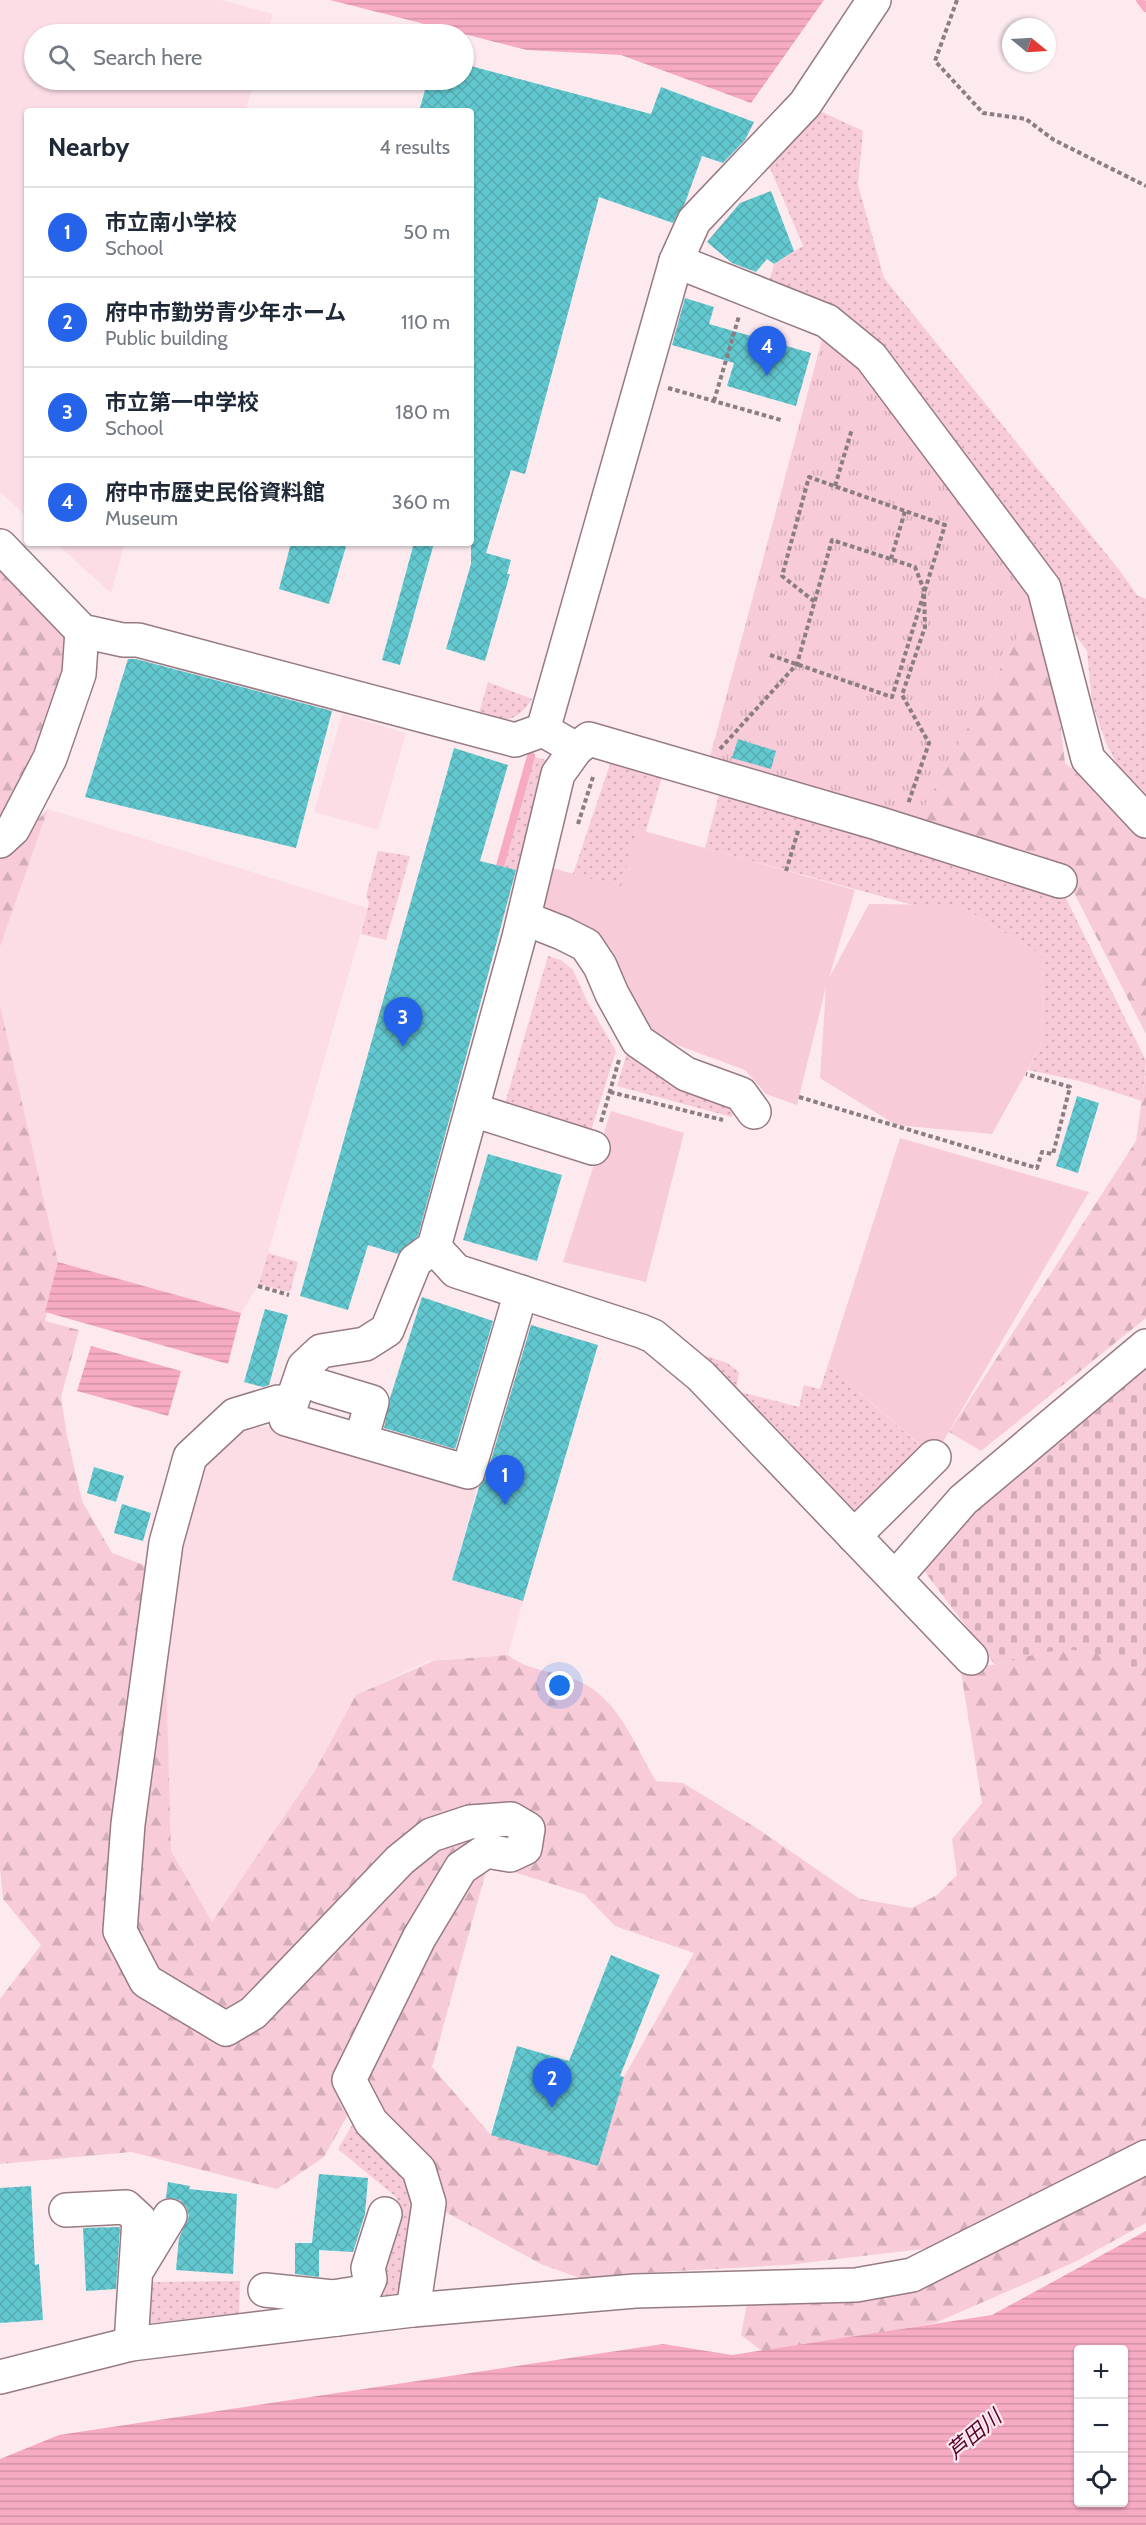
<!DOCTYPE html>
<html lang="en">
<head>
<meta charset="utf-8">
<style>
	:root { --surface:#fff; --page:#f2f2f3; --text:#1f2937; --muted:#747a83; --line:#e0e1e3; --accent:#2563eb }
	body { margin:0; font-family:Cabin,"Noto Sans JP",sans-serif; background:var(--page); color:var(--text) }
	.controls { position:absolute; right:18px; bottom:18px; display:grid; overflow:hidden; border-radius:6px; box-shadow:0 2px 4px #0004 }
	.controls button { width:54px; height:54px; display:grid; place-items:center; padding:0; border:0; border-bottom:2px solid var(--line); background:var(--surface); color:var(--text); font:30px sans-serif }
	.compass { position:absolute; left:1002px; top:18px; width:54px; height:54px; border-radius:50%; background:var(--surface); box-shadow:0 2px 4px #0004; rotate:108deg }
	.you { position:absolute; left:560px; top:1686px; width:21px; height:21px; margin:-15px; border:4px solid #fff; border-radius:50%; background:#1a73e8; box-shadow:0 0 0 9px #1a73e833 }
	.badge { display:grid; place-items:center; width:39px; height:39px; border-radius:50%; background:var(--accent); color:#fff; font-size:20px; font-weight:700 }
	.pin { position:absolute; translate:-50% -50px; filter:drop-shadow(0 2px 3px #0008) }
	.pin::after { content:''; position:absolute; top:32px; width:21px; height:18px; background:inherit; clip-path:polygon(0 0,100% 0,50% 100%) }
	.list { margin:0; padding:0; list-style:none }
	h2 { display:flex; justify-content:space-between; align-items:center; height:78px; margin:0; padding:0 24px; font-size:26px }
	h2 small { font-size:20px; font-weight:400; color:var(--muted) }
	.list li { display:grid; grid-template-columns:39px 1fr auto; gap:18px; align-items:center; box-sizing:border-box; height:90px; padding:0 24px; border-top:2px solid var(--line) }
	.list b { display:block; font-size:22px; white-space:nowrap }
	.list p { margin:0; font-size:20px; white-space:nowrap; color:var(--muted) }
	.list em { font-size:20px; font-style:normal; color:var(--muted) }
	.icon { flex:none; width:33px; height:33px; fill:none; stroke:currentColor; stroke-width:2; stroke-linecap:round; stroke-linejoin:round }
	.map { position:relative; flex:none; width:1146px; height:2525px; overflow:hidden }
	.search { position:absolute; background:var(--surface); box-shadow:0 2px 4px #0004; left:24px; top:24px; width:450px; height:66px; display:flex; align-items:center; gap:15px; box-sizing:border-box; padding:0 21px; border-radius:33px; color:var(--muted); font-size:22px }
	.panel { position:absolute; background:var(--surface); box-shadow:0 2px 4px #0004; left:24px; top:108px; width:450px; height:438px; border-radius:6px }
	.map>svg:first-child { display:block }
</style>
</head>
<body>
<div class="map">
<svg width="1146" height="2525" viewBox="0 0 1146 2525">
	<defs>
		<pattern id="grass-dots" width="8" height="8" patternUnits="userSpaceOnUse" patternTransform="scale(1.5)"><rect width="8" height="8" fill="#f7cbd8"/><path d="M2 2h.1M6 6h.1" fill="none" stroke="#d3aeb9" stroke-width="1.8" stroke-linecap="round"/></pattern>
		<pattern id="forest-firs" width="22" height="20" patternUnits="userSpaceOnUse" patternTransform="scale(1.5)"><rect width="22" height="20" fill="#f7cbd8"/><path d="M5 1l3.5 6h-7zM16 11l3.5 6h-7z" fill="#d3aeb9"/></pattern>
		<pattern id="cemetery-stones" width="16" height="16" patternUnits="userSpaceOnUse" patternTransform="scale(1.5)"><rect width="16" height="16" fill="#f7cbd8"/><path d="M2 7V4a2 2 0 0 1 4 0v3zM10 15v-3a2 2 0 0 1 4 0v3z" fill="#d3aeb9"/></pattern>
		<pattern id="park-tufts" width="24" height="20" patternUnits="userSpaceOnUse" patternTransform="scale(1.5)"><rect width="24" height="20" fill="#f7cbd8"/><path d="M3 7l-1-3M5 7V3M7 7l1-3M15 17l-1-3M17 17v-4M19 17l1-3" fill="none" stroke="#d3aeb9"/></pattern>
		<pattern id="water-rules" width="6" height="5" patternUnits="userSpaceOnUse" patternTransform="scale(1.5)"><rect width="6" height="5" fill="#f7abc3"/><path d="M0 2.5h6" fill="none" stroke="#d392a7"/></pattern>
		<pattern id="building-cross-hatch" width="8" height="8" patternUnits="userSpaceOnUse" patternTransform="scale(1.5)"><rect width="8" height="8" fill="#62c8cf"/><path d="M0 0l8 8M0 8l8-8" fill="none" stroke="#55abb1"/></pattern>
	</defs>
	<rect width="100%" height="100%" fill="#fceaef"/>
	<g fill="#fcdde6">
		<path d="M0 0H221L273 14 267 34H34V80H254L246 111H27V517L0 492Z"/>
		<path d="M56 543H125L111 593Z"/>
		<path d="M342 714 406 733 378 830 314 812Z"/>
		<path d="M48 809 368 908 259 1284 241 1313 58 1262 0 1005V947Z"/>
		<path d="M276 1418 281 1426 477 1488 452 1580 523 1601 508 1655 428 1661 356 1695 313 1774 212 1923 171 1851 167 1774 166 1672 173 1553 197 1471 235 1427H269Z"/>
	</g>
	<g fill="url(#grass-dots)">
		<path d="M805 104 863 131 858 185 884 278 1120 571 1137 595 1146 599V798L1124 778 1106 743 1092 703 1087 651 871 357 765 297 774 264 803 246 762 149Z"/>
		<path d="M488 682 532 699C516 723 505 723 479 713Z"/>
		<path d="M531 756 546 760 519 871 500 866Z"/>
		<path d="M611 761 664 770 646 831 637 830 621 888 573 874Z"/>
		<path d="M721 787 1061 888 1146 1061 1142 1101 1080 1081 1028 1070 1043 1042 1042 955 958 905H913L705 848Z"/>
		<path d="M378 851 410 856 386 940 361 934 369 903 366 896Z"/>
		<path d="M548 956 561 960 573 970 588 1003 616 1051 590 1134 503 1110Z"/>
		<path d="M629 1047 661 1077 702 1097 735 1109 732 1117 617 1086Z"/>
		<path d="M268 1253 298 1262 290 1292 259 1284Z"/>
		<path d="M706 1356 727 1363 739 1372 736 1391 799 1407 804 1385 820 1389 828 1365 924 1449 852 1513 703 1370Z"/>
		<path d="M358 2115 415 2178V2228L397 2294 375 2297 400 2209 396 2197 338 2149Z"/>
		<path d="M240 2281 239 2313 144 2324 146 2282Z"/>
	</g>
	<g fill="url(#forest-firs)" fill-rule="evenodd">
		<path d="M0 554 55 603 67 647 68 676 41 754 0 829Z"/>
		<path d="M1044 588 1065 763 1146 830V1034L1066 877 914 826Z"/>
		<path d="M48 809 0 947V859Z"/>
		<path d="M0 1005 58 1262 45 1321 79 1330 61 1397 67 1436 82 1501 112 1553 154 1569 157 1582 166 1672 171 1851 212 1922 313 1774 356 1695 433 1661 508 1655C531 1673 556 1670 581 1682 619 1700 635 1746 656 1781L683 1783 758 1829 860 1899 912 1908 937 1895 957 1875 952 1839 982 1803 960 1666 995 1665 1038 1653 1069 1648 1107 1655 1135 1668 1146 1662V2141L930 2248 787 2265 641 2273 588 2281 541 2264 429 2203 369 2104 347 2116 324 2157 277 2189 131 2152 0 2164V1999L41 1945 3 1899 0 1868ZM488 1864 584 1894 615 1926 694 1953 624 2077 491 2135 432 2067Z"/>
		<path d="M1146 1070V1318L981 1451 949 1432 1136 1141Z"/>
		<path d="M1146 2175V2223L1077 2261 935 2323 766 2354 741 2335 748 2298 877 2294 924 2288Z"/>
	</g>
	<path fill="url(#cemetery-stones)" d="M1146 1357V1662L1135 1668C1076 1640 1055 1649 995 1665L913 1556Z"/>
	<path fill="url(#park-tufts)" d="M827 321 1044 588 914 826 708 764Z"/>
	<g fill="#f7cbd8">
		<path d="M637 829 855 890 829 978 869 904 958 905 1042 955 1043 1042 992 1134 896 1125 820 1078 826 987 797 1105 766 1094 745 1070 658 1038 583 926 551 911 543 904 552 868 621 887Z"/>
		<path d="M611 1111 684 1133 646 1282 563 1262Z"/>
		<path d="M900 1138 1089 1192 934 1457 828 1365Z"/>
	</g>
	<g fill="url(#water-rules)" fill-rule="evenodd">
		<path d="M330 0H824L751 103 621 55 527 50Z"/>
		<path d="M58 1262 241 1313 228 1364 45 1312Z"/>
		<path d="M91 1346 181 1371 168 1416 77 1391Z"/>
		<path d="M1146 2231V2525H0V2459L59 2435 663 2344 732 2355 992 2315ZM1078 2350H1124V2502H1078Z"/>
	</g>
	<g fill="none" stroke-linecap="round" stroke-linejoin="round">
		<g stroke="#f7abc3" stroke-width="8">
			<path d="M1140 0 1146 8"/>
			<path d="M500 866 531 756"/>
		</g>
	</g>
	<g fill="url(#building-cross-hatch)">
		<path d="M467 65 651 114 661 87 754 122 745 140 723 163 702 156 685 203 673 223 599 197 525 474 511 470 486 553 511 560 507 574H510L485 661 446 649 471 564V111H419L428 80H464Z"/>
		<path d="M771 191 794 251 774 264 767 259 756 272 732 263 707 242 740 203Z"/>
		<path d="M685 298 714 307 709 324 811 353 796 406 727 386 734 363 672 345Z"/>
		<path d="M291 543H347L329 604 279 589Z"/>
		<path d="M414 543H434L400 665 382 660Z"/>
		<path d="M128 659H136L332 711 296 848 85 797Z"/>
		<path d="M738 739 776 751 771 769 732 758Z"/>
		<path d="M454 748 508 765 480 861 516 870 418 1236 398 1254 368 1245 348 1310 300 1296Z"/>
		<path d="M1077 1096 1099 1103 1078 1173 1056 1166Z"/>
		<path d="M488 1154 562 1175 537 1261 463 1240Z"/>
		<path d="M422 1297 493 1321 455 1449 384 1428 390 1398Z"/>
		<path d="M265 1309 288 1315 269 1385 263 1387 244 1382Z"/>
		<path d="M531 1325 598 1345 523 1601 452 1580 479 1487 486 1477Z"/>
		<path d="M94 1467 124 1476 116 1502 87 1493Z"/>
		<path d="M122 1504 151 1513 143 1541 114 1533Z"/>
		<path d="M611 1955 660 1975 620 2076 624 2077 598 2166 491 2135 517 2046 569 2061Z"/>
		<path d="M319 2174 368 2178 365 2214 353 2252 319 2250V2277L295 2274V2243H312Z"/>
		<path d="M168 2182 190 2186 189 2189 237 2194 233 2274 176 2270 179 2238 189 2216 186 2207 180 2200 166 2198Z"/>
		<path d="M31 2186 35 2265 39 2264 43 2320 0 2323V2188Z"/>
		<path d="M120 2227 116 2289 86 2291 83 2228Z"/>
	</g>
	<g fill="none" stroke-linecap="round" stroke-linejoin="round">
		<defs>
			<g id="minor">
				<path d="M874 0 805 104 694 221 676 261 543 730 576 749 558 774 519 937 434 1247 456 1271 641 1331 653 1336 701 1376 971 1658"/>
				<path d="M676 261 827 321 871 357 1044 588 1088 759 1146 821"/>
				<path d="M0 546 82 631 123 640H138L515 740 543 730"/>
				<path d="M576 749 589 739 877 823 1060 881"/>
				<path d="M0 841 13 829 50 758 79 674 82 631"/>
				<path d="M524 918 562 933 586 945 600 966 612 994 638 1041 686 1074 741 1094 754 1112"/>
				<path d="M473 1110 593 1148"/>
				<path d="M319 1386 372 1402 361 1440"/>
				<path d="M291 1405 286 1419 468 1472 521 1292"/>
				<path d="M854 1536 934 1457"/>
				<path d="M895 1578 963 1500 1146 1346"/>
				<path d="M66 2210 126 2207 139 2219 131 2344"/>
				<path d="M139 2267 170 2216"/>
				<path d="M265 2290 333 2297"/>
				<path d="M413 2310 429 2203 419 2170 371 2122 349 2080 419 1938 461 1868 486 1851 510 1855 525 1848 528 1829 511 1819 470 1822 431 1835 400 1860 253 2013 226 2029 146 1981 120 1931 128 1824 166 1543 190 1457 235 1415 278 1402 291 1405 304 1367 321 1351 365 1344 387 1330 415 1261 434 1247"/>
				<path d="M337 2319 333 2297 364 2292 370 2279 368 2268 385 2214"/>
				<path d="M0 2377 131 2344 413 2310 635 2291 856 2285 912 2275 1146 2157"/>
			</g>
		</defs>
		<use href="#minor" stroke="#967b83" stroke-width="36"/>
		<g stroke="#8b7d81" stroke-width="4" stroke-dasharray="4.5 3" stroke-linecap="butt">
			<path d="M957 0 935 61 983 113 1026 119 1054 140 1146 186"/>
			<path d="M668 388 781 420"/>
			<path d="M714 401 739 316"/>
			<path d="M835 486 852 429"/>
			<path d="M891 559 905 511"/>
			<path d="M770 655 892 697 945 525 809 477 782 576 815 602"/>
			<path d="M720 749 797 664 832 540 915 567 924 590 925 627 902 695 929 743 908 804"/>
			<path d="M578 824 593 777"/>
			<path d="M786 871 799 828"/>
			<path d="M610 1092 723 1120"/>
			<path d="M799 1097 1037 1168 1042 1152 1053 1154 1070 1087 1026 1074"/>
			<path d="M601 1122 619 1060"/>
			<path d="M258 1286 289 1295"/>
		</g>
		<use href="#minor" stroke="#fff" stroke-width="33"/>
	</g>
	<g text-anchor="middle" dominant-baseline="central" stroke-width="4.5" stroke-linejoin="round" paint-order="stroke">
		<g font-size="21" font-style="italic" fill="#5b002e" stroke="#fceaef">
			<text transform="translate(974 2434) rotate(-40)">芦田川</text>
		</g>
	</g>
</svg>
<div class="controls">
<button>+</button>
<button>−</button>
<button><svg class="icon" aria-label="locate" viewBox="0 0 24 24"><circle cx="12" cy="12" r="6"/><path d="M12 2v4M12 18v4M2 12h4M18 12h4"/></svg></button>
</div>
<svg class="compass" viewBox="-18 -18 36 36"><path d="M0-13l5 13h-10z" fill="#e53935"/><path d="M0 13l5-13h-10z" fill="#747a83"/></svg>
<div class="you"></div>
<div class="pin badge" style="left:505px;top:1505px">1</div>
<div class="pin badge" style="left:552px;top:2108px">2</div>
<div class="pin badge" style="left:403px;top:1047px">3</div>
<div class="pin badge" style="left:767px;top:376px">4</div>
<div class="search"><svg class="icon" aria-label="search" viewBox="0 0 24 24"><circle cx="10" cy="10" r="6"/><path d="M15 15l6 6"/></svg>Search here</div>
<section class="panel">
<h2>Nearby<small>4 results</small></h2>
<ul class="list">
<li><span class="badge">1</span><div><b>市立南小学校</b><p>School</p></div><em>50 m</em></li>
<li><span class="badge">2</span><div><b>府中市勤労青少年ホーム</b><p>Public building</p></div><em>110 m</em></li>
<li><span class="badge">3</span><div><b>市立第一中学校</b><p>School</p></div><em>180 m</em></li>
<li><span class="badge">4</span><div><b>府中市歴史民俗資料館</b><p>Museum</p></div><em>360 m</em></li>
</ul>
</section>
</div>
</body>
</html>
